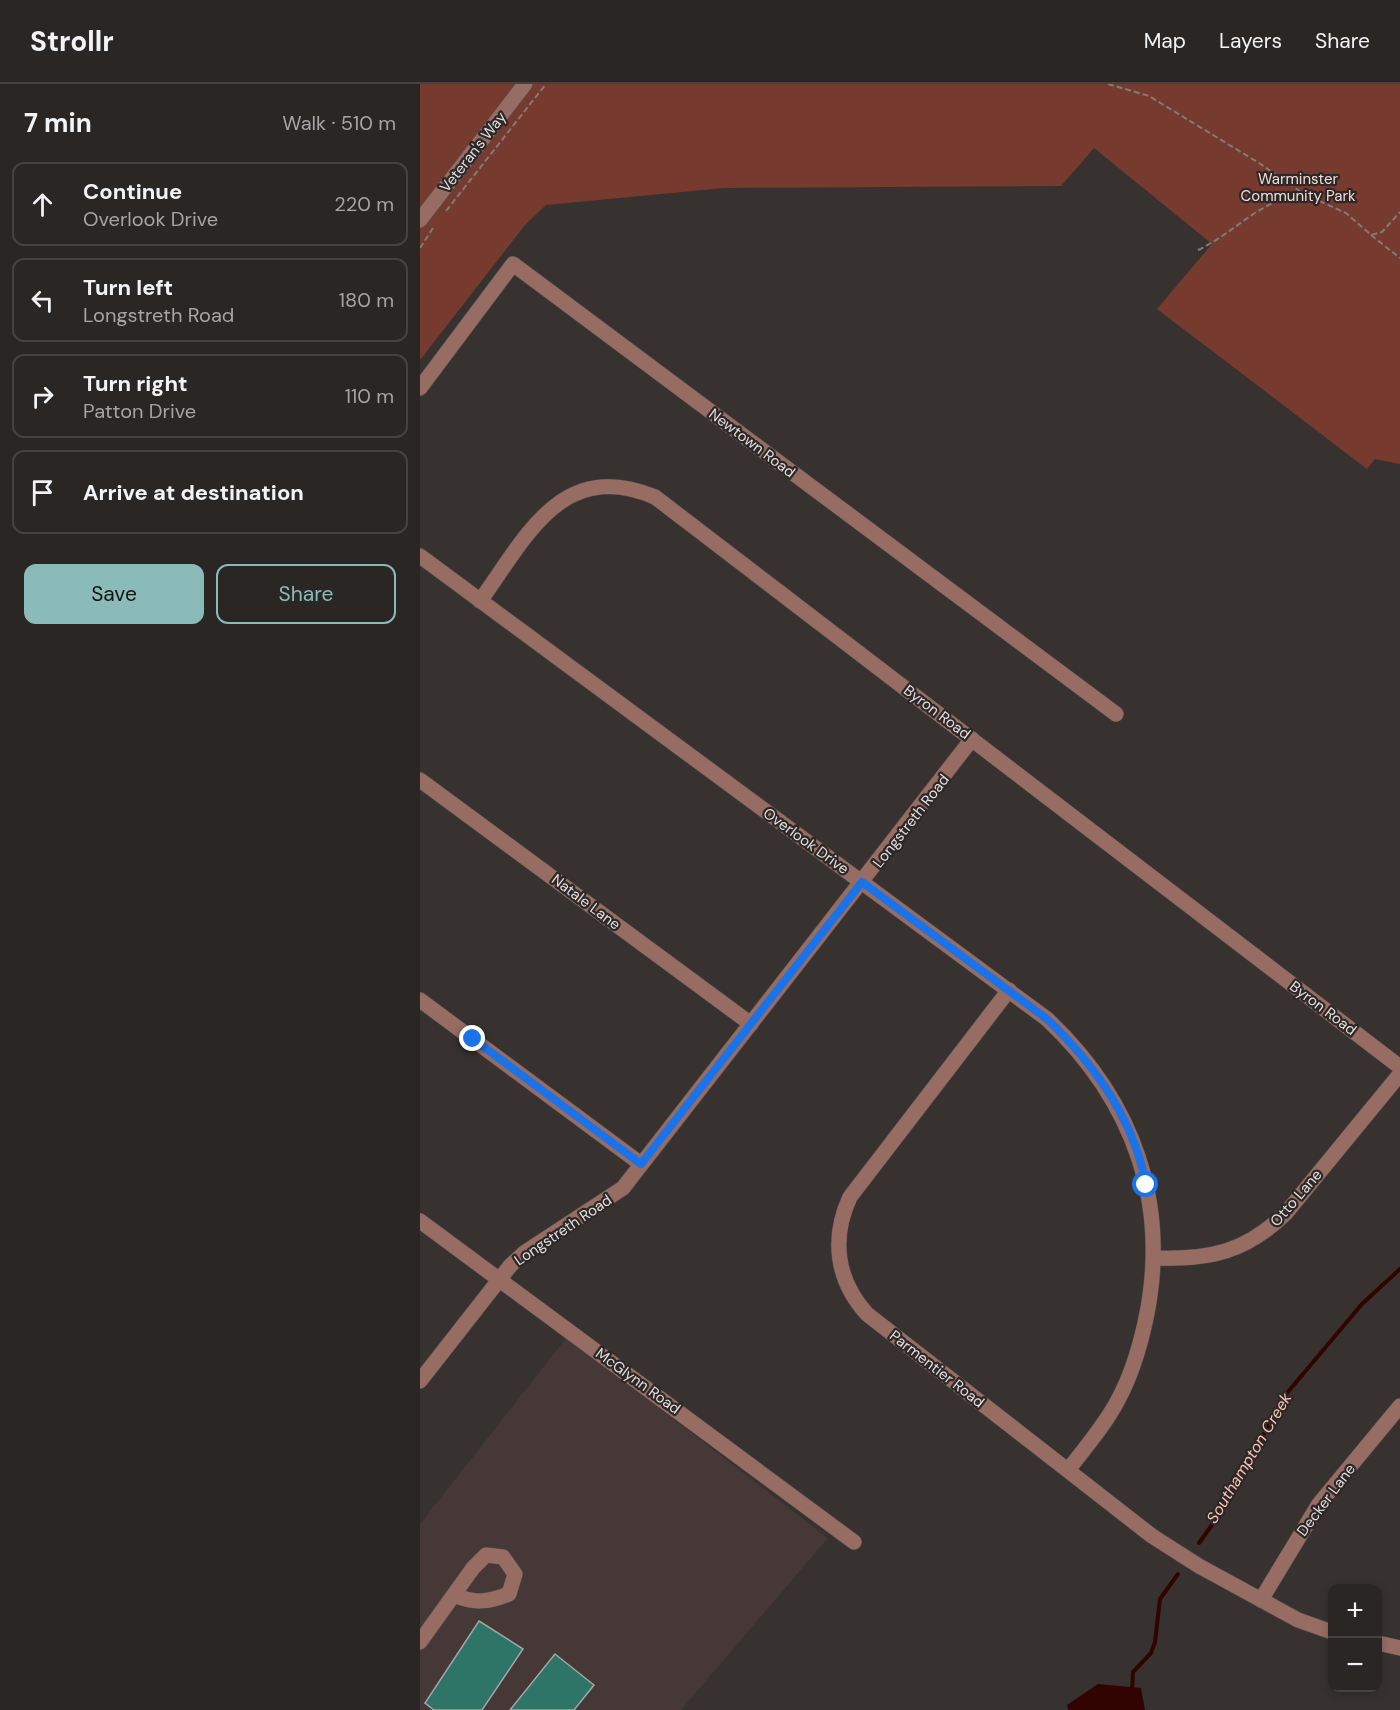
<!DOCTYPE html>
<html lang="en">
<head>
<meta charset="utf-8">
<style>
	:root { --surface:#292624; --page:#312e2c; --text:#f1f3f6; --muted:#a5a5a6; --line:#454341; --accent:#8bbbb9 }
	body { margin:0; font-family:"DM Sans",sans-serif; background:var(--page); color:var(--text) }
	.controls { position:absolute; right:18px; bottom:18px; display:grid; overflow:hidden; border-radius:12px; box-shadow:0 3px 9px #0003 }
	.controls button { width:54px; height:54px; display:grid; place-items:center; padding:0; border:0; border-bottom:2px solid var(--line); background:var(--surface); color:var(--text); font:30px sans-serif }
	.stop { position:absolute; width:18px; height:18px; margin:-14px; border:4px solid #1a73e8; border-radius:50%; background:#fff }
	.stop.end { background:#1a73e8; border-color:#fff; box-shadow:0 2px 6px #0008 }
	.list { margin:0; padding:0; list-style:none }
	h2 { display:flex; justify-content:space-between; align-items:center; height:78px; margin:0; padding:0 24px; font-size:26px }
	h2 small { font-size:20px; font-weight:400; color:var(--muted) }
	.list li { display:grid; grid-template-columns:39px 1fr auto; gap:18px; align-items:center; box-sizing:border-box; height:84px; margin:0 12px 12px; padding:0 12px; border:2px solid var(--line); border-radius:12px }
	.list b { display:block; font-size:22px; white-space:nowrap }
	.list p { margin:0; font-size:20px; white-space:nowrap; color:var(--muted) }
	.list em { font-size:20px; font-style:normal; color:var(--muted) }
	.actions { display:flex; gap:12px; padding:18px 24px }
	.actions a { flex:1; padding:14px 0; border:2px solid var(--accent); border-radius:12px; text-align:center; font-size:21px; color:var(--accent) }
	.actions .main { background:var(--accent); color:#111 }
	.icon { flex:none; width:33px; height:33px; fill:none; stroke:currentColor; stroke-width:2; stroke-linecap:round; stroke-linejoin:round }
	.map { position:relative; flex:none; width:980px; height:1626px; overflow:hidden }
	header { display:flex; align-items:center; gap:36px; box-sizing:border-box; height:84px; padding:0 30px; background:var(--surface); border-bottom:2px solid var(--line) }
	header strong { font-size:28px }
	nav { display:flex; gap:33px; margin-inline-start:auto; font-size:21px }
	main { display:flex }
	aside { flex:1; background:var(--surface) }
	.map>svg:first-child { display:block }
</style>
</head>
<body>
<header>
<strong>Strollr</strong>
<nav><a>Map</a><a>Layers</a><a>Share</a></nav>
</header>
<main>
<aside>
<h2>7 min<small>Walk · 510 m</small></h2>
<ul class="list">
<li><svg class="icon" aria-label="ahead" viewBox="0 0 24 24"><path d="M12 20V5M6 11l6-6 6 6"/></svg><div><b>Continue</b><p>Overlook Drive</p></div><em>220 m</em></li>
<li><svg class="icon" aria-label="left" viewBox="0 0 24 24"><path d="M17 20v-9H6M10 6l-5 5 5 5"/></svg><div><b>Turn left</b><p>Longstreth Road</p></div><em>180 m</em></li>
<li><svg class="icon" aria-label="right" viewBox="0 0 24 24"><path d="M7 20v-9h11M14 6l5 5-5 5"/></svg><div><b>Turn right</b><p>Patton Drive</p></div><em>110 m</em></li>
<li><svg class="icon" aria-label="arrive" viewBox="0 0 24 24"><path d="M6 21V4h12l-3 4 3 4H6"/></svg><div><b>Arrive at destination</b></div></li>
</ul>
<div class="actions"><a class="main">Save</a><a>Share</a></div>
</aside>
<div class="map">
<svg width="980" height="1626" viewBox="0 0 980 1626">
	<rect width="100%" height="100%" fill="#373230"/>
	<path fill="#453836" d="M147 1253 408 1454 261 1626H0V1440Z"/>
	<path fill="#773a2e" d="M0 0H980V380L955 375 947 385 737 225 792 160 674 64 641 102 304 104 126 121 105 141 0 276Z"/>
	<path fill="#310401" d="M678 1600 721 1604 725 1626H648L647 1621Z"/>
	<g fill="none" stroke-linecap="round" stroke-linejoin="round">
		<g stroke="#310401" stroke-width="4">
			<path d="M779 1459 797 1434 867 1309 942 1220 980 1185"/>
			<path d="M712 1607 713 1588 731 1569 735 1558 740 1515 758 1490"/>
		</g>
	</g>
	<g fill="#2e7467" stroke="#a0a7a6" stroke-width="1.5">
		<path d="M59 1537 103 1565 62 1626H14L5 1619Z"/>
		<path d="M135 1570 174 1601 154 1626H90Z"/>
	</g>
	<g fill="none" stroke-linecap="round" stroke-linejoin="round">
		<defs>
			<g id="minor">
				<path d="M0 136 105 0"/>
				<path d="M0 304 93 180 696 630"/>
				<path d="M0 472 627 935C714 1017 751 1121 725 1239 719 1266 711 1292 698 1316 685 1341 665 1364 648 1386"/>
				<path d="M60 517C107 452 142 374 235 413L980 983"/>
				<path d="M0 696 331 940"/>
				<path d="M589 906 430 1113C411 1154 416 1196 447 1230L732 1452 779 1482 878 1536 912 1548"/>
				<path d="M0 916 221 1080"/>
				<path d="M0 1137 434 1458"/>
				<path d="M734 1174C790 1176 826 1168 866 1129L980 990"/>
				<path d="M0 1297 90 1182 104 1169 203 1104 552 655"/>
				<path d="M841 1516 899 1420 980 1322"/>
				<path d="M0 1558 53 1484 66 1471 83 1473 95 1490 89 1510C68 1518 55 1520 34 1511"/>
				<path d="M958 1559 980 1564"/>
			</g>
		</defs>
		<use href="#minor" stroke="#524e4c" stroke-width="16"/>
		<g stroke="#7f7b79" stroke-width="2" stroke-dasharray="6 3" stroke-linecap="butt">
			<path d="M688 0 729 12 839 79 884 110 926 129 951 151 962 148 980 128"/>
			<path d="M26 127 126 0"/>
			<path d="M951 151 980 174"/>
			<path d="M0 164 13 144"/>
			<path d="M778 166C816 148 838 117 882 110"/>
		</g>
		<use href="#minor" stroke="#966c63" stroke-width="15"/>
	</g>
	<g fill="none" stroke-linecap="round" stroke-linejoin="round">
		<path stroke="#1a73e8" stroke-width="8" d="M53 955 221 1080 442 798 627 935C674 980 714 1036 726 1101"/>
	</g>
	<g text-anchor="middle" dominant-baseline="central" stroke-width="4.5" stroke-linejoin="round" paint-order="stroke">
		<g font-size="15" fill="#e2dedd" stroke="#2d2827">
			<text transform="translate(53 68) rotate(-52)">Veteran's Way</text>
			<text transform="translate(332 359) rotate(37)">Newtown Road</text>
			<text transform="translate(517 628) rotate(37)">Byron Road</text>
			<text transform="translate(491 737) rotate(-52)">Longstreth Road</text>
			<text transform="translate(386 757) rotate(36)">Overlook Drive</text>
			<text transform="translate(166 818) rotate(37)">Natale Lane</text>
			<text transform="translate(903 924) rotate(37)">Byron Road</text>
			<text transform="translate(876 1114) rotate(-49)">Otto Lane</text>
			<text transform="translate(143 1146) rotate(-34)">Longstreth Road</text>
			<text transform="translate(517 1285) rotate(38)">Parmentier Road</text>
			<text transform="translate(218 1297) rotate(36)">McGlynn Road</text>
			<text transform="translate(906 1416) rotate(-53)">Decker Lane</text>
		</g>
		<g font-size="15" fill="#f5dbd5" stroke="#2d2827">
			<text x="878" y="95">Warminster<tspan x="878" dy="17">Community Park</tspan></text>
		</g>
		<g font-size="16" font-style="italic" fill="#f7c3b8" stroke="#2d2827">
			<text transform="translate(829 1374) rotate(-59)">Southampton Creek</text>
		</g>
	</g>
</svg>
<div class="controls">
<button>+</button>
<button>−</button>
</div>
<div class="stop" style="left:726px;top:1101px"></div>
<div class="stop end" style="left:53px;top:955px"></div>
</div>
</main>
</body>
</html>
